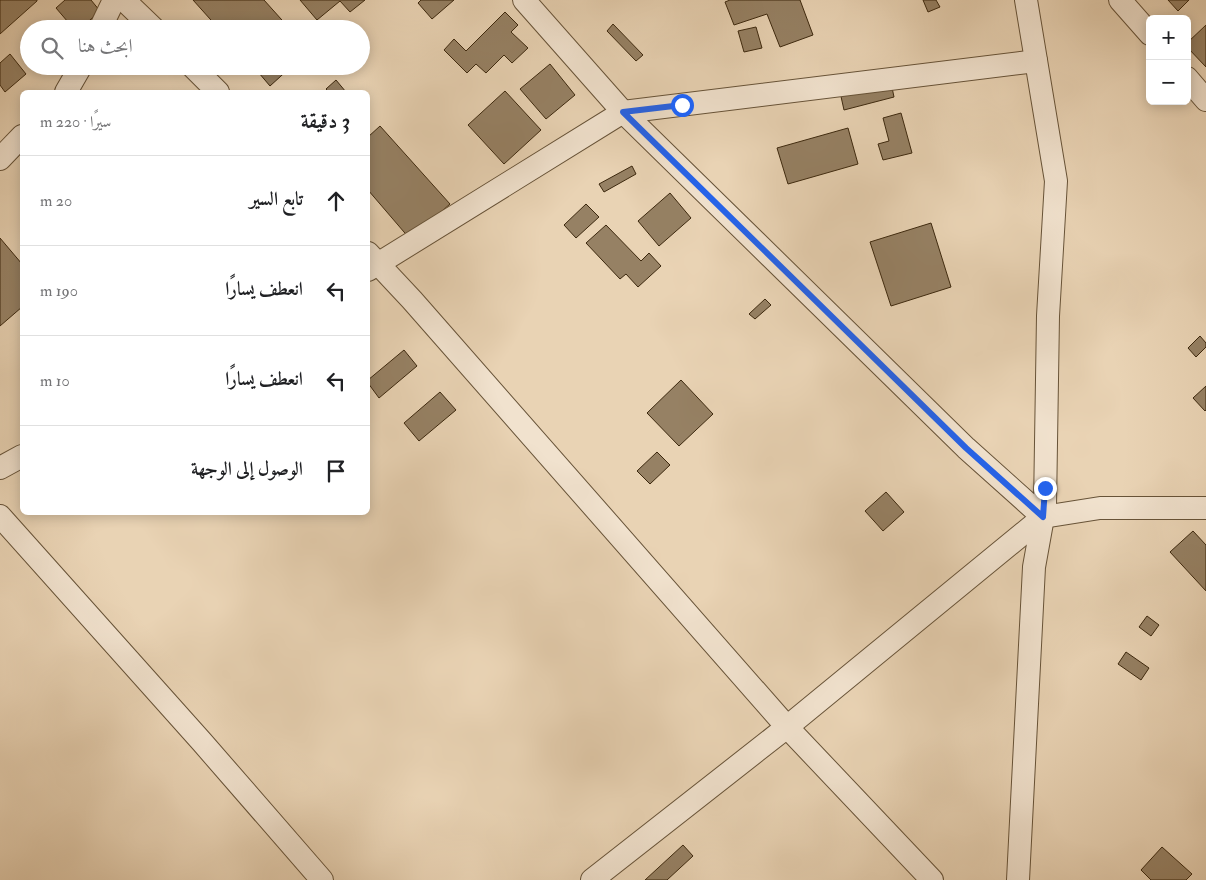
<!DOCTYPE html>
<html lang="ar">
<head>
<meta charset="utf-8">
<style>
	:root { --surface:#fff; --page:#f6f6f6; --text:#202124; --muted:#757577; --line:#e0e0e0 }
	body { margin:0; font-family:"IM FELL Double Pica",Amiri,serif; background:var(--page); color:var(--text); direction:rtl }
	.controls { position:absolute; right:15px; top:15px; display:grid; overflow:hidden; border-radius:8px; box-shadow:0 2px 12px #0003 }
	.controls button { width:45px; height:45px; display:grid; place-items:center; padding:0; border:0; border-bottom:1px solid var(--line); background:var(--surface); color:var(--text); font:25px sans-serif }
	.stop { position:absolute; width:15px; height:15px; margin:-11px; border:4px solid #2563eb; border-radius:50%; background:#fff }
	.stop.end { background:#2563eb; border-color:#fff; box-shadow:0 1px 5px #0008 }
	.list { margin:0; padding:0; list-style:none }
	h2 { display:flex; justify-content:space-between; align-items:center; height:65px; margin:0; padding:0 20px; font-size:21px }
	h2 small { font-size:16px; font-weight:400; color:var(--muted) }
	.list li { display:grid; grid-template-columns:32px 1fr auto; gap:15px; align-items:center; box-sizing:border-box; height:90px; padding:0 20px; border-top:1px solid var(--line) }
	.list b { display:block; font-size:19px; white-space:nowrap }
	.list em { font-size:16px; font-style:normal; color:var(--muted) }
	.icon { flex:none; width:28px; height:28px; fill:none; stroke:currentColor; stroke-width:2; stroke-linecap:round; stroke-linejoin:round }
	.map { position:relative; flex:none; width:1206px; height:880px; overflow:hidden; direction:ltr }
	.search { position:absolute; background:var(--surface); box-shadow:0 2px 12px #0003; left:20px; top:20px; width:350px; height:55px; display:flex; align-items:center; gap:12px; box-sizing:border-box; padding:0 18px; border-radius:28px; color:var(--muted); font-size:19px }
	.panel { position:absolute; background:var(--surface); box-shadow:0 2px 12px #0003; left:20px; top:90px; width:350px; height:425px; border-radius:8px; direction:rtl }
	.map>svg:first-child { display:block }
</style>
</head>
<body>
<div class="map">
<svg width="1206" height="880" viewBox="0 0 1206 880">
	<rect width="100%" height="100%" fill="#e9d3b4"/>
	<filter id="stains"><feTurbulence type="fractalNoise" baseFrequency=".004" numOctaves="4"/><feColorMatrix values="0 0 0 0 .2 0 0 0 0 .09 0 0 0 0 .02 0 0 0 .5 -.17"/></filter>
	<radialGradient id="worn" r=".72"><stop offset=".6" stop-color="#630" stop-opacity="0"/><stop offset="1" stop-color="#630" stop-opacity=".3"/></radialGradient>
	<g fill="#968164" stroke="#3c280e">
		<path d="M0 0H37V1L0 34Z"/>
		<path d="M65 0H91L100 11 80 29H74L56 8Z"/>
		<path d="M193 0H264L290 29H219Z"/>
		<path d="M300 0H365L350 12 340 1 317 20Z"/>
		<path d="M421 0H454L432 19 418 3Z"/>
		<path d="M730 0H800L813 35 780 47 767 14 734 25 725 2Z"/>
		<path d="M923 0H936L940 7 928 12Z"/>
		<path d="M1168 0H1189L1178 11Z"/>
		<path d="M505 12 518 25 511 32 528 48 512 63 504 55 486 73 476 64 467 73 444 50 454 39 466 51Z"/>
		<path d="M613 24 643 55 636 61 607 31Z"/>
		<path d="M1206 25V67L1187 47V43Z"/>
		<path d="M756 27 762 48 744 52 738 31Z"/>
		<path d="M10 54 26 74 5 92 0 85V63Z"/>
		<path d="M550 64 575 95 546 119 520 89Z"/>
		<path d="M253 66H292L270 86Z"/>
		<path d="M890 78 894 97 844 110 840 92Z"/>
		<path d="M336 80 346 92H329L326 89Z"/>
		<path d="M505 91 541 130 504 164 468 125Z"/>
		<path d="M901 113 912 153 883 160 878 144 889 141 883 118Z"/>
		<path d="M380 126 450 204 410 239 368 190V137Z"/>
		<path d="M848 128 858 164 788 184 777 148Z"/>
		<path d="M632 166 636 174 604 192 599 184Z"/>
		<path d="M670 193 691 218 659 246 638 221Z"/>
		<path d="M586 204 599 217 576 238 564 225Z"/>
		<path d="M931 223 951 287 891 306 870 242Z"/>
		<path d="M606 225 641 261 649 253 661 266 638 287 626 274 620 279 586 243Z"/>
		<path d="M0 238 22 264V307L0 326Z"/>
		<path d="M765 299 771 305 755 319 749 314Z"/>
		<path d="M1200 336 1206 343V347L1196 357 1188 348Z"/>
		<path d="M404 350 417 366 379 398 368 383V380Z"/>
		<path d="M681 380 713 414 679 446 647 413Z"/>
		<path d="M1206 386V410L1205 411 1193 398Z"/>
		<path d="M440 392 456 410 419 441 404 423Z"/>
		<path d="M657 452 670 465 650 484 637 471Z"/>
		<path d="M886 492 904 512 883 531 865 511Z"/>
		<path d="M1193 531 1206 545V591L1170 552Z"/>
		<path d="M1147 616 1159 625 1151 636 1139 627Z"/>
		<path d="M1126 652 1149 668 1141 680 1118 664Z"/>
		<path d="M683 845 693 856 667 880H645Z"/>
		<path d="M1162 847 1192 874 1186 880H1151L1141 870Z"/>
	</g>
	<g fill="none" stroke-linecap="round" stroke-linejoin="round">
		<defs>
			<g id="street">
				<path d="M124 0 154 29"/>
				<path d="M524 0 623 112 966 448 1043 517"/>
				<path d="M1120 0 1150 34"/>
				<path d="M100 29 114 0"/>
				<path d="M192 66 218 92"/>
				<path d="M1187 78 1206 100"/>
				<path d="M66 92 81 66"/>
				<path d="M0 159 22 136"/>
				<path d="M368 253 412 300 787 727 932 880"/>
				<path d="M368 270 623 112 1036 61"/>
				<path d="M0 468 22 456"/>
				<path d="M0 516 202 742 322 880"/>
				<path d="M592 880 787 727 1043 517 1100 508H1206"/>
				<path d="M1018 880 1034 567 1045 506 1048 316 1056 181 1026 0"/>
			</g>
		</defs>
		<use href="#street" stroke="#675338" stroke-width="24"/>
		<use href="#street" stroke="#f1e2ce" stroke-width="22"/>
	</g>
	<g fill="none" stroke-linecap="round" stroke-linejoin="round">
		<path stroke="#2563eb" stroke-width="6" d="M682 105 623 112 966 448 1043 517 1045 488"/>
	</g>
	<rect width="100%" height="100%" filter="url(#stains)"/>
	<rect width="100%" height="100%" fill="url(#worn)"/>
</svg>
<div class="controls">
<button>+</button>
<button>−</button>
</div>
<div class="stop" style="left:682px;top:105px"></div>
<div class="stop end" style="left:1045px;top:488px"></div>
<div class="search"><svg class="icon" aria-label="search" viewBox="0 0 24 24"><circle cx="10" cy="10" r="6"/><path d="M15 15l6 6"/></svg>ابحث هنا</div>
<section class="panel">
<h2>3 دقيقة<small>سيرًا · 220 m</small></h2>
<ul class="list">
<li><svg class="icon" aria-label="ahead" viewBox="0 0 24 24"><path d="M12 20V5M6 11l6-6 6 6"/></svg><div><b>تابع السير</b></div><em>20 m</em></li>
<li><svg class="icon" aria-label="left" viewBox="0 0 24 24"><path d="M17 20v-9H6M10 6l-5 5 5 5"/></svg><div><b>انعطف يسارًا</b></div><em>190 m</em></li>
<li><svg class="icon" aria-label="left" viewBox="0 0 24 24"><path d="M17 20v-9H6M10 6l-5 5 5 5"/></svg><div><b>انعطف يسارًا</b></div><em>10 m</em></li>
<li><svg class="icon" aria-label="arrive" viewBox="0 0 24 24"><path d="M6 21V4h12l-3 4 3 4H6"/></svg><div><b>الوصول إلى الوجهة</b></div></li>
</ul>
</section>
</div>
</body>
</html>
